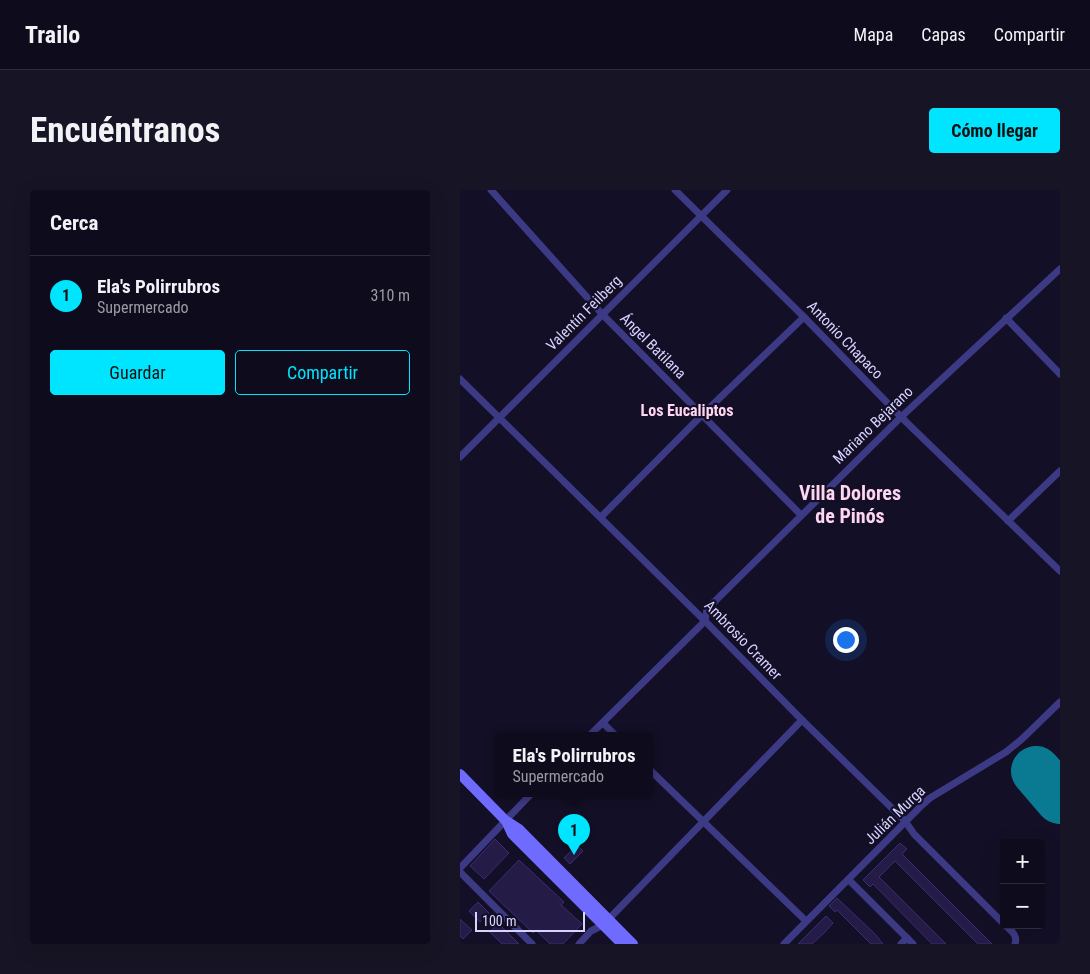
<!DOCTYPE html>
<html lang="es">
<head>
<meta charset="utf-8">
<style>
	:root { --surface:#0e0b1c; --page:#171425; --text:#f1f3f6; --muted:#9b9ba3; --line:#2e2b3b; --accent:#00e5ff }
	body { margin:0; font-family:"Roboto Condensed",sans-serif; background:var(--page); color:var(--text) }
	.controls { position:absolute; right:15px; bottom:15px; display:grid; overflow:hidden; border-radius:5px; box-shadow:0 5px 20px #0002 }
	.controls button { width:45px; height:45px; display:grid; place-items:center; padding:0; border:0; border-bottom:1px solid var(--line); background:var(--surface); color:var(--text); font:25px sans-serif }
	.scale { position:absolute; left:15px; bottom:12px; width:110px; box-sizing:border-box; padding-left:5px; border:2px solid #d9d4ff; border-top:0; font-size:14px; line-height:18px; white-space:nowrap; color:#d9d4ff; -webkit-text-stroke:4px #130f26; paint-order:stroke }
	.you { position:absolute; left:385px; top:449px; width:18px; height:18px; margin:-12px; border:4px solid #fff; border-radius:50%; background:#1a73e8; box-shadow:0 0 0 8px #1a73e833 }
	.badge { display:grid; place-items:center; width:32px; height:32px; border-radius:50%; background:var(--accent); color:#111; font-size:16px; font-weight:700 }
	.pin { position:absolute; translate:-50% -41px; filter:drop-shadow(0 1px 2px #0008) }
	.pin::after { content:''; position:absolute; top:26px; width:18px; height:15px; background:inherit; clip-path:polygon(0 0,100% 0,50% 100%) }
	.popup { position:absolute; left:35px; top:542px; width:158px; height:65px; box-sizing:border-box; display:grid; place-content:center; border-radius:5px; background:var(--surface); filter:drop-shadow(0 1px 4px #0005); font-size:16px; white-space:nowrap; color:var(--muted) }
	.popup b { font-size:19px; color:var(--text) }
	.popup::after { content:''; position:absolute; left:50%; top:100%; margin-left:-10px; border:10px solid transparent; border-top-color:var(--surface) }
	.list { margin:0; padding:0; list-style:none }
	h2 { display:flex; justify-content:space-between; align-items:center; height:65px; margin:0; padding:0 20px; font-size:21px }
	h2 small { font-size:16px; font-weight:400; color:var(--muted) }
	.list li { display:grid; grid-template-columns:32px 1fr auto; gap:15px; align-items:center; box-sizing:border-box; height:80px; padding:0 20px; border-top:1px solid var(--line) }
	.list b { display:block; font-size:19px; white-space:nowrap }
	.list p { margin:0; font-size:16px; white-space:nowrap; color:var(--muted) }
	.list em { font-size:16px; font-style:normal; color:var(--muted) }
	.actions { display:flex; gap:10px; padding:15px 20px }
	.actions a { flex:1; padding:11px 0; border:1px solid var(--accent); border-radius:5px; text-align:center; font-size:18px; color:var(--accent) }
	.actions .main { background:var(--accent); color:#111 }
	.map { position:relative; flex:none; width:600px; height:754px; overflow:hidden; border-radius:5px }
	header { display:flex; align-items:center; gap:30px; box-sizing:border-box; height:70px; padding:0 25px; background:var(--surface); border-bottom:1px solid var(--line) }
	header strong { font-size:24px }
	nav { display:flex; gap:28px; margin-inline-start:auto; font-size:18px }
	.intro { display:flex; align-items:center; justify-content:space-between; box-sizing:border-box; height:120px; padding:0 30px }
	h1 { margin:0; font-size:35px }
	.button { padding:12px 22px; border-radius:5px; background:var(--accent); color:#111; font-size:18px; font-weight:700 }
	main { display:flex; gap:30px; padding:0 30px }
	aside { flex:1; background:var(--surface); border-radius:5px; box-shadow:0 5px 20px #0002 }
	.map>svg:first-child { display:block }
</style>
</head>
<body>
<header>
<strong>Trailo</strong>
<nav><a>Mapa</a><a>Capas</a><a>Compartir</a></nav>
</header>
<div class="intro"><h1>Encuéntranos</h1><a class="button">Cómo llegar</a></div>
<main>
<aside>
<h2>Cerca<small></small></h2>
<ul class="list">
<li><span class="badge">1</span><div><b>Ela's Polirrubros</b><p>Supermercado</p></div><em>310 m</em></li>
</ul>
<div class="actions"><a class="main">Guardar</a><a>Compartir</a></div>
</aside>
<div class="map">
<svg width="600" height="754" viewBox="0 0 600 754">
	<rect width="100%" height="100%" fill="#130f26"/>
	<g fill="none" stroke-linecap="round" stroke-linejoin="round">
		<path stroke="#0a7a92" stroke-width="50" d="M576 581 600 609"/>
	</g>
	<g fill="#241b47" stroke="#3b2d73">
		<path d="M35 649 49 663 24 689 10 676Z"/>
		<path d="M440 653 447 659 442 664 532 754H518L435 671 419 687 486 754H472L413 694 410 697 403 690Z"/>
		<path d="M117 655 123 661 110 674 104 668Z"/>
		<path d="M59 670 104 712 101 715 122 734 103 754H90L76 740 73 743 29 701Z"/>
		<path d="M377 708 415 744 423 754H411L377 720 375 722 369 716Z"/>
		<path d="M18 712 29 723 20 732 9 721Z"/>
		<path d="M366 726 373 733 364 743 352 754H338Z"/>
		<path d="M0 729 12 740 3 749 0 746Z"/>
		<path d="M38 733 59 754H42L30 742Z"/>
	</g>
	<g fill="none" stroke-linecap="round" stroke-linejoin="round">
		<g stroke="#3d3a85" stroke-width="7">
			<path d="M31 0 143 125 341 325"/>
			<path d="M215 0 344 127 441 227 600 381"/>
			<path d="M546 128 600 184"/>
			<path d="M0 189 245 431 342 530 445 631 454 644 544 734"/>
			<path d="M0 267 267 0"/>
			<path d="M141 327 242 225 344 127"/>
			<path d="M548 331 600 281"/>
			<path d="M143 533 156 546"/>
			<path d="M129 546 245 431 247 419 441 227 600 79"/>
			<path d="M189 579 346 731"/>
			<path d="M0 678 71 604"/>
			<path d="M0 682 72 754"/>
			<path d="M389 690 453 754"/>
			<path d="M545 735C551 741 558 745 555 754"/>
			<path d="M119 754 131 741 143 735 342 530"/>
			<path d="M324 754 462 615 470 608 546 562 562 549 600 512"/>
			<path d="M441 754 447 748"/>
		</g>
		<g stroke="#6f6bff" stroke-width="10">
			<path d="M0 584 45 630 59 639 173 754"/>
			<path d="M46 631 52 644 162 754"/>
		</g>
	</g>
	<g text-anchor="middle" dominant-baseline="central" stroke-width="4.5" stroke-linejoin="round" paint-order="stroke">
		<g font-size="15" fill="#d9d4ff" stroke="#130f26">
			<text transform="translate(124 123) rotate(-45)">Valentín Feilberg</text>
			<text transform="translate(385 150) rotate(46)">Antonio Chapaco</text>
			<text transform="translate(193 156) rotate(45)">Ángel Batilana</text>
			<text transform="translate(413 235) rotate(-44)">Mariano Bejarano</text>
			<text transform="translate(283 450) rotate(46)">Ambrosio Cramer</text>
			<text transform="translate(435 625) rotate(-44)">Julián Murga</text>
		</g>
		<g font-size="16" font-weight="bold" fill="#ffd6f0" stroke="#130f26">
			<text x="227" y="220">Los Eucaliptos</text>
		</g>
		<g font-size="20" font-weight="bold" fill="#ffd6f0" stroke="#130f26">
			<text x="390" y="303">Villa Dolores<tspan x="390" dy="23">de Pinós</tspan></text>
		</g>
	</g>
</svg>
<div class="controls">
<button>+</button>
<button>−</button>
</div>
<div class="scale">100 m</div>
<div class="you"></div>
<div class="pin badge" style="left:114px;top:665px">1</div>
<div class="popup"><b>Ela's Polirrubros</b>Supermercado</div>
</div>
</main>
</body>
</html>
